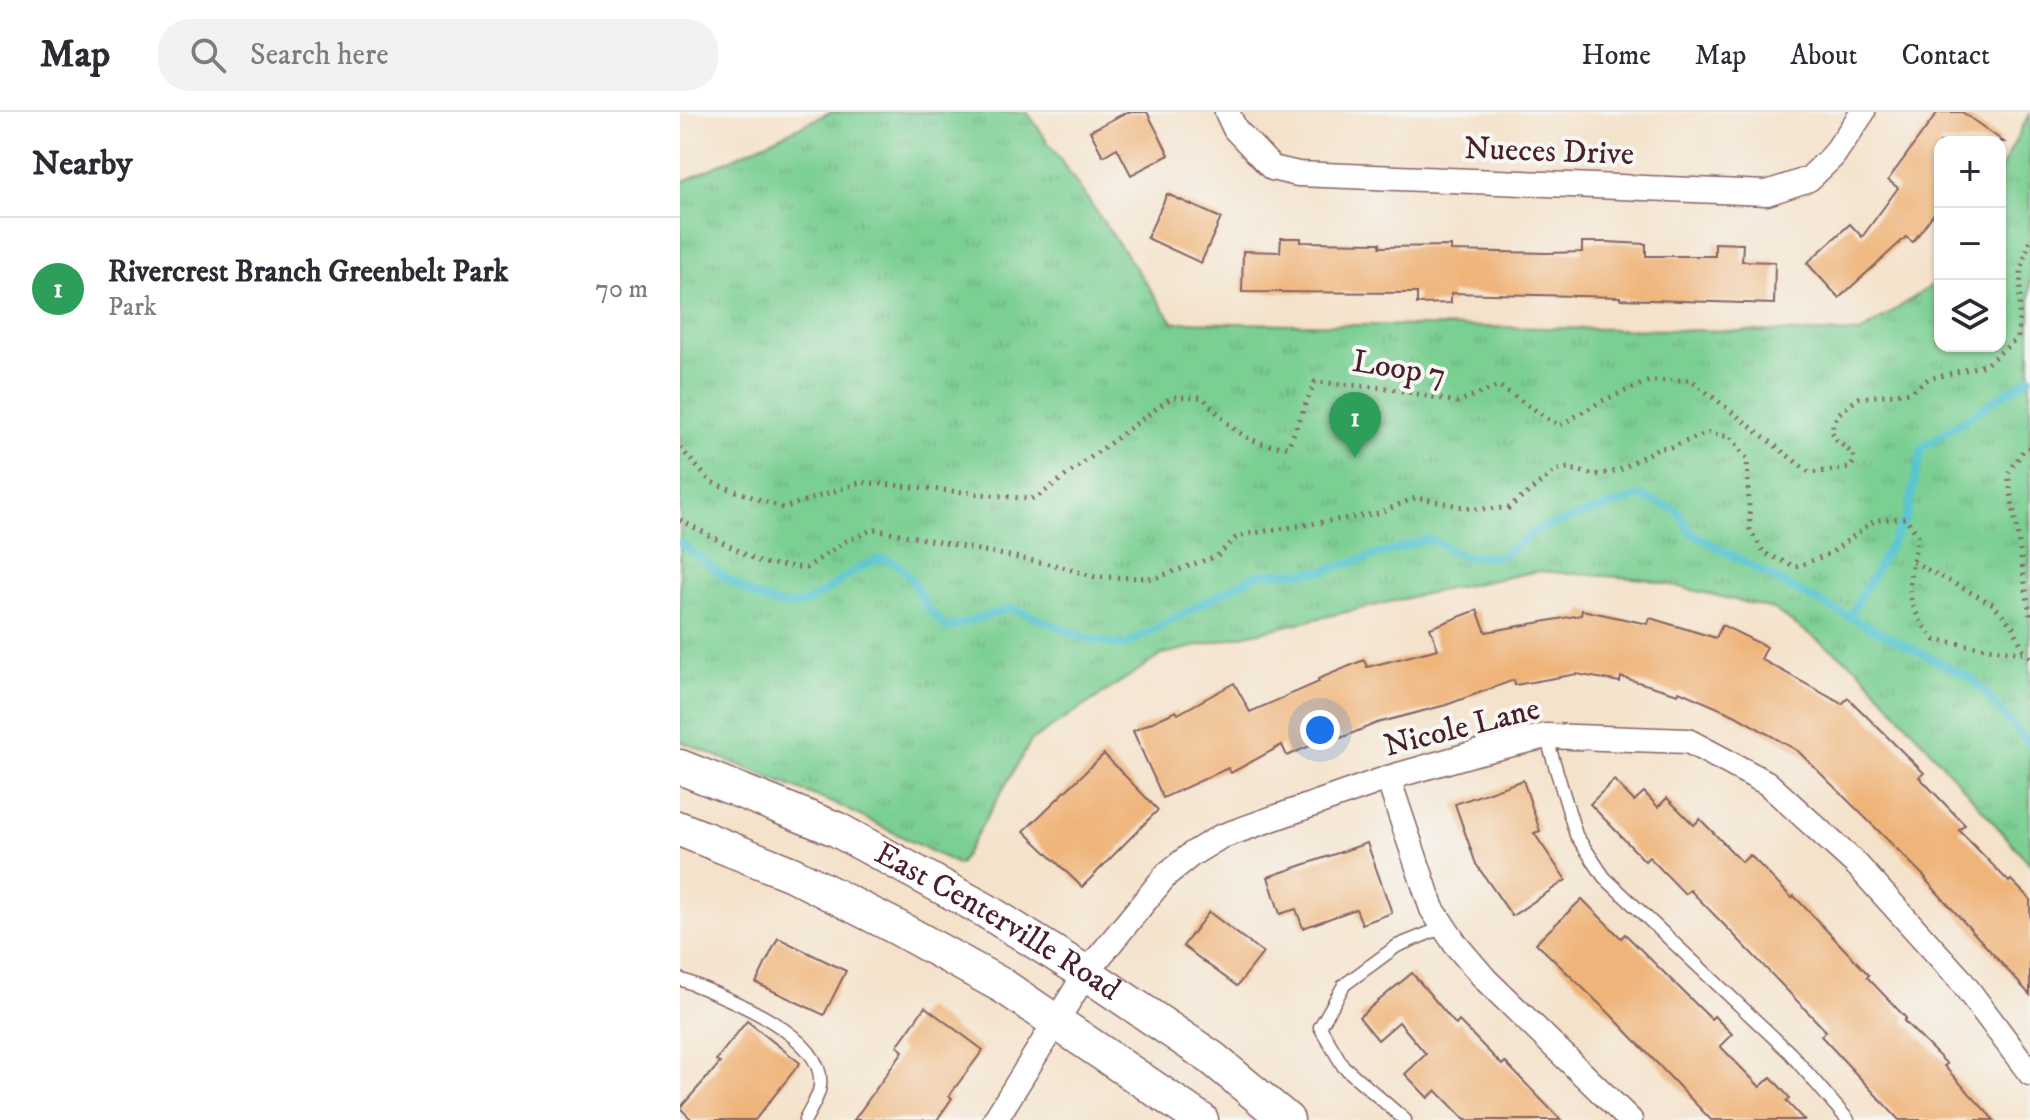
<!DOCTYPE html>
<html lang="en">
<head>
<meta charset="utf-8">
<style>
	:root { --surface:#fff; --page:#f2f2f3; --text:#2b2b33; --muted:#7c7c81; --line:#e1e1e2; --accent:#0b8043 }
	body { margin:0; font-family:"IM FELL DW Pica",serif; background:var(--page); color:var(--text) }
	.controls { position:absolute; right:24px; top:24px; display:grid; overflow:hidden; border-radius:16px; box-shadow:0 2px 6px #0004 }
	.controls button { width:72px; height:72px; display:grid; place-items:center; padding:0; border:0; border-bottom:2px solid var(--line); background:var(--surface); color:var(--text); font:40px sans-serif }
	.you { position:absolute; left:640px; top:618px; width:28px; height:28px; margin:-20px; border:6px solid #fff; border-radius:50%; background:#1a73e8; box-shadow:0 0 0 12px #1a73e833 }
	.badge { display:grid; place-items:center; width:52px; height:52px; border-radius:50%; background:var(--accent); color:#fff; font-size:26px; font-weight:700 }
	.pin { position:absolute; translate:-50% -66px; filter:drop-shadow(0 2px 4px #0008) }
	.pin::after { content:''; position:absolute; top:42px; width:28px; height:24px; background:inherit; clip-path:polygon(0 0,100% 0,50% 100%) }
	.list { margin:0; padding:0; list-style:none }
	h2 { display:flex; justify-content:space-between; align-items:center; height:104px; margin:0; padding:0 32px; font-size:34px }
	h2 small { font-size:26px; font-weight:400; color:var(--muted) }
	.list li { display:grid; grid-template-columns:52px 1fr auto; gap:24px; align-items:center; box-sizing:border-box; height:144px; padding:0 32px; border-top:2px solid var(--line) }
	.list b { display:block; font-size:30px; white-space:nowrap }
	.list p { margin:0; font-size:26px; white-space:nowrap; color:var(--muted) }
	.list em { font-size:26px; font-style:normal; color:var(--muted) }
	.icon { flex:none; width:44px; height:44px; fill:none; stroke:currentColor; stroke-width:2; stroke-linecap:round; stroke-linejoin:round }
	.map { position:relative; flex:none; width:1350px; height:1008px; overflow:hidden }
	header { display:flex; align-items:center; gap:48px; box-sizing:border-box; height:112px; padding:0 40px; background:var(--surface); border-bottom:2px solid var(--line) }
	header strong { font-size:38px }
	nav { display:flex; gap:44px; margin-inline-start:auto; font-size:28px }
	.search { width:560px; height:72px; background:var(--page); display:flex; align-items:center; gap:20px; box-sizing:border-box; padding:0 28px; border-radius:32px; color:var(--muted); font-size:30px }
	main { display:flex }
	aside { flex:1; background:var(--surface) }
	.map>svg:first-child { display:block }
</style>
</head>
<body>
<header>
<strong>Map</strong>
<div class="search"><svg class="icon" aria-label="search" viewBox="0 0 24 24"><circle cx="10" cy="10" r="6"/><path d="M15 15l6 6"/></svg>Search here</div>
<nav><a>Home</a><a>Map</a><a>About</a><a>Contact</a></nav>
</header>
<main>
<aside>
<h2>Nearby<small></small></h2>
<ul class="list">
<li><span class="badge" style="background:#2e9e5b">1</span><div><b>Rivercrest Branch Greenbelt Park</b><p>Park</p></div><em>70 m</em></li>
</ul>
</aside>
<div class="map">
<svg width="1350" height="1008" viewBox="0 0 1350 1008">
	<defs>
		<pattern id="park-tufts" width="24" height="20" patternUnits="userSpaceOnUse" patternTransform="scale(2)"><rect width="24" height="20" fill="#7acf93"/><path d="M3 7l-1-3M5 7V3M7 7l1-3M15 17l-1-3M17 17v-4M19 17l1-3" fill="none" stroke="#6bb17f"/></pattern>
	</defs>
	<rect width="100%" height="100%" fill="#f6f6f2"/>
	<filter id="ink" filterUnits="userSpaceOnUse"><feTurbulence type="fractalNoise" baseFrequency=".0125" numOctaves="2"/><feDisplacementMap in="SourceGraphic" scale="16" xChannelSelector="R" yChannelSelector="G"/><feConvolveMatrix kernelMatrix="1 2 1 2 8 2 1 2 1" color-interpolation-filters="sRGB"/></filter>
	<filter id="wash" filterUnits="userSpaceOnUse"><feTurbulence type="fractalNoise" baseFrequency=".006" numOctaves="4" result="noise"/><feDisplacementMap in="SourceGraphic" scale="32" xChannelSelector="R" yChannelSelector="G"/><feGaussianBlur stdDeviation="1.8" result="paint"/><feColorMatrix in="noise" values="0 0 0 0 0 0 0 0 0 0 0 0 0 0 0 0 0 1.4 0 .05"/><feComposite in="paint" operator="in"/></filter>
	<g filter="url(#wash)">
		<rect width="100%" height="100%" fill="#f4e2ca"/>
		<path fill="url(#park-tufts)" stroke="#62775f" stroke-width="2" d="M151 0H347L493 210 1180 221 1260 168V234H1320V59L1350 0V752L1178 556 1093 497 965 467 858 459 749 481 483 542 351 629 279 753 160 694 0 629V71Z"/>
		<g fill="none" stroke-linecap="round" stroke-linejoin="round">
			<g stroke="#58c5cf" stroke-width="8">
				<path d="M0 430C29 452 73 493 110 494 142 494 188 434 213 450 231 460 236 477 246 493 251 501 260 509 267 516L332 496 403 525 443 534 578 462 644 459 749 427 782 444 820 445 858 417 961 384 997 398 1011 421 1112 476 1293 567 1350 633"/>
				<path d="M1169 505 1226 406 1242 336 1350 265"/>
			</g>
		</g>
		<g id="blocks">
			<g fill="#efb479">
				<path d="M447 0H467L489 43 451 63 437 36 423 44 410 19Z"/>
				<path d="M1258 0H1282L1324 30H1260V93L1233 130 1226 125 1159 186 1127 151 1170 112 1182 125 1218 76 1208 68Z"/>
				<path d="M487 82 541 106 521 151 467 126Z"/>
				<path d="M601 126H621V130L700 131V135L771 134V139L867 141 902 140V130H926L966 132V144H1035V131L1063 132 1062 149 1095 150 1094 192 940 187V185L771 181V191L737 192V181L562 180 563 139 600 140Z"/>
				<path d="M797 498 806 520 901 503 902 498 968 512 970 506 1036 526 1042 513 1087 535 1081 547 1162 592 1168 586 1244 661 1239 665 1285 713 1279 718 1329 770 1331 768 1350 787V883L1245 767 1246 766 1118 639 1054 603 999 579 998 582 941 565 940 570 897 562 835 573 834 568 766 593 697 611 661 626 659 621 607 644 602 633 551 661 548 656 483 686 453 619 496 599 498 602 554 571 570 600 639 570 638 567 684 548 687 555 758 537 750 516Z"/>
				<path d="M424 642 478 698 402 775 344 719Z"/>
				<path d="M843 668 860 719 854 721 886 768 832 804 796 752 775 692Z"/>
				<path d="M934 668 954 689 964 680 978 695 987 686 1014 713 1020 707 1062 750 1070 743 1112 786 1114 784 1189 863 1187 865 1226 906 1224 909 1267 952 1264 954 1314 1008H1219L1141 924 1146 919 1055 824 1010 778 1005 782 969 745 965 749 910 692Z"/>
				<path d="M687 731 712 801 682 812 676 797 623 816 616 797 600 802 588 765Z"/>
				<path d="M902 787 941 826 945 822 1031 907 1034 904 1052 922 1040 934 1080 975 1091 965 1110 986 1106 989 1124 1008H1031L931 903 856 831Z"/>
				<path d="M529 800 583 841 557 874 503 834Z"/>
				<path d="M98 826 166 859 144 903 76 871Z"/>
				<path d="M732 861 776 913 779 909 822 953 825 950 881 1008H785L756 978 748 986 725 962 746 942 719 910 698 928 679 905Z"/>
				<path d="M245 895 303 938 269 984 272 986 257 1008H174L223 939 217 934Z"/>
				<path d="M67 909 120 951 75 1008H12L0 996 40 951 36 948Z"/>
			</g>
		</g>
	</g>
	<g filter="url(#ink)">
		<use href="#blocks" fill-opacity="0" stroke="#866363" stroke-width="2"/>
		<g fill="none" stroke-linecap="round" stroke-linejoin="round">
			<defs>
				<g id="service">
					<path d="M866 624 896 723 924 765 1110 941 1168 1008"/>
					<path d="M0 867C38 882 147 922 140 974 139 985 130 998 125 1008"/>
					<path d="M725 1008 663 954 640 915 664 873 717 834 764 815"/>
				</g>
				<g id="minor">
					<path d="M547 0 555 17 592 56 618 62 1087 81 1129 67 1153 44 1183 0"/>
					<path d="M708 666 752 797 776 833 806 868 950 1008"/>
					<path d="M315 1008 406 861 487 762 512 742 540 725 708 666 799 640 866 624 1008 629 1087 671 1177 753 1279 866 1350 961"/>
				</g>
				<g id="secondary">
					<path id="s1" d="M0 655 156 717 303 797 406 861 532 946 607 1008"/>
					<path d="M0 717 112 762 216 815 323 874 521 1008"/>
				</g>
			</defs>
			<use href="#service" stroke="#866363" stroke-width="15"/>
			<use href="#minor" stroke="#866363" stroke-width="27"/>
			<use href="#secondary" stroke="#866363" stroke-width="37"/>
			<g stroke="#866363" stroke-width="5" stroke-dasharray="2 6" stroke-linecap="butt">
				<path d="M0 336 31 370 103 396 182 370 351 387 360 383 492 285H522C551 315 563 333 608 335L635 270 706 276 777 290 819 274 879 314 922 289 969 269 1011 268 1130 361 1170 356 1174 350 1173 342 1156 328 1151 318 1158 302 1179 286 1231 280 1248 267 1305 253 1338 226 1341 159 1350 126"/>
				<path d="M1350 336 1343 339 1328 362 1350 503"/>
				<path d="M0 408 82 451 126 456 166 429 194 417 379 454 415 465 475 466 537 444 556 426 568 422 699 401 737 385 792 397 829 396 876 358 888 356 914 363 938 359 978 336 991 335 1028 321 1051 325 1067 347 1070 418 1084 441 1116 455 1151 441 1195 408 1226 406 1238 424C1229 474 1220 486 1255 528L1346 542 1350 545"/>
				<path d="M1233 450 1313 492 1333 515 1345 541"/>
			</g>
			<use href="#service" stroke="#fff" stroke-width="12"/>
			<use href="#minor" stroke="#fff" stroke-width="24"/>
			<use href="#secondary" stroke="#fff" stroke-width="34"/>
		</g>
	</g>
	<g text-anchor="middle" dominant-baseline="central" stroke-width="8" stroke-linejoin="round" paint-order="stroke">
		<g font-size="32" fill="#4a1f2b" stroke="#f6f6f2">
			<text transform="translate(869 40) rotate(2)">Nueces Drive</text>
			<text transform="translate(719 257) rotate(9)">Loop 7</text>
			<text transform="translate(782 616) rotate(-14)">Nicole Lane</text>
			<text stroke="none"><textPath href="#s1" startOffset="354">East Centerville Road</textPath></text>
		</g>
	</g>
</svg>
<div class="controls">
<button>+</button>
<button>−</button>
<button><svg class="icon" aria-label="layers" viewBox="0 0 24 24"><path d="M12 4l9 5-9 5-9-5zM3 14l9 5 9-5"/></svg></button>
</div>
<div class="you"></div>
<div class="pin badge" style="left:675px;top:346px;background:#2e9e5b">1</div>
</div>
</main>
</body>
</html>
